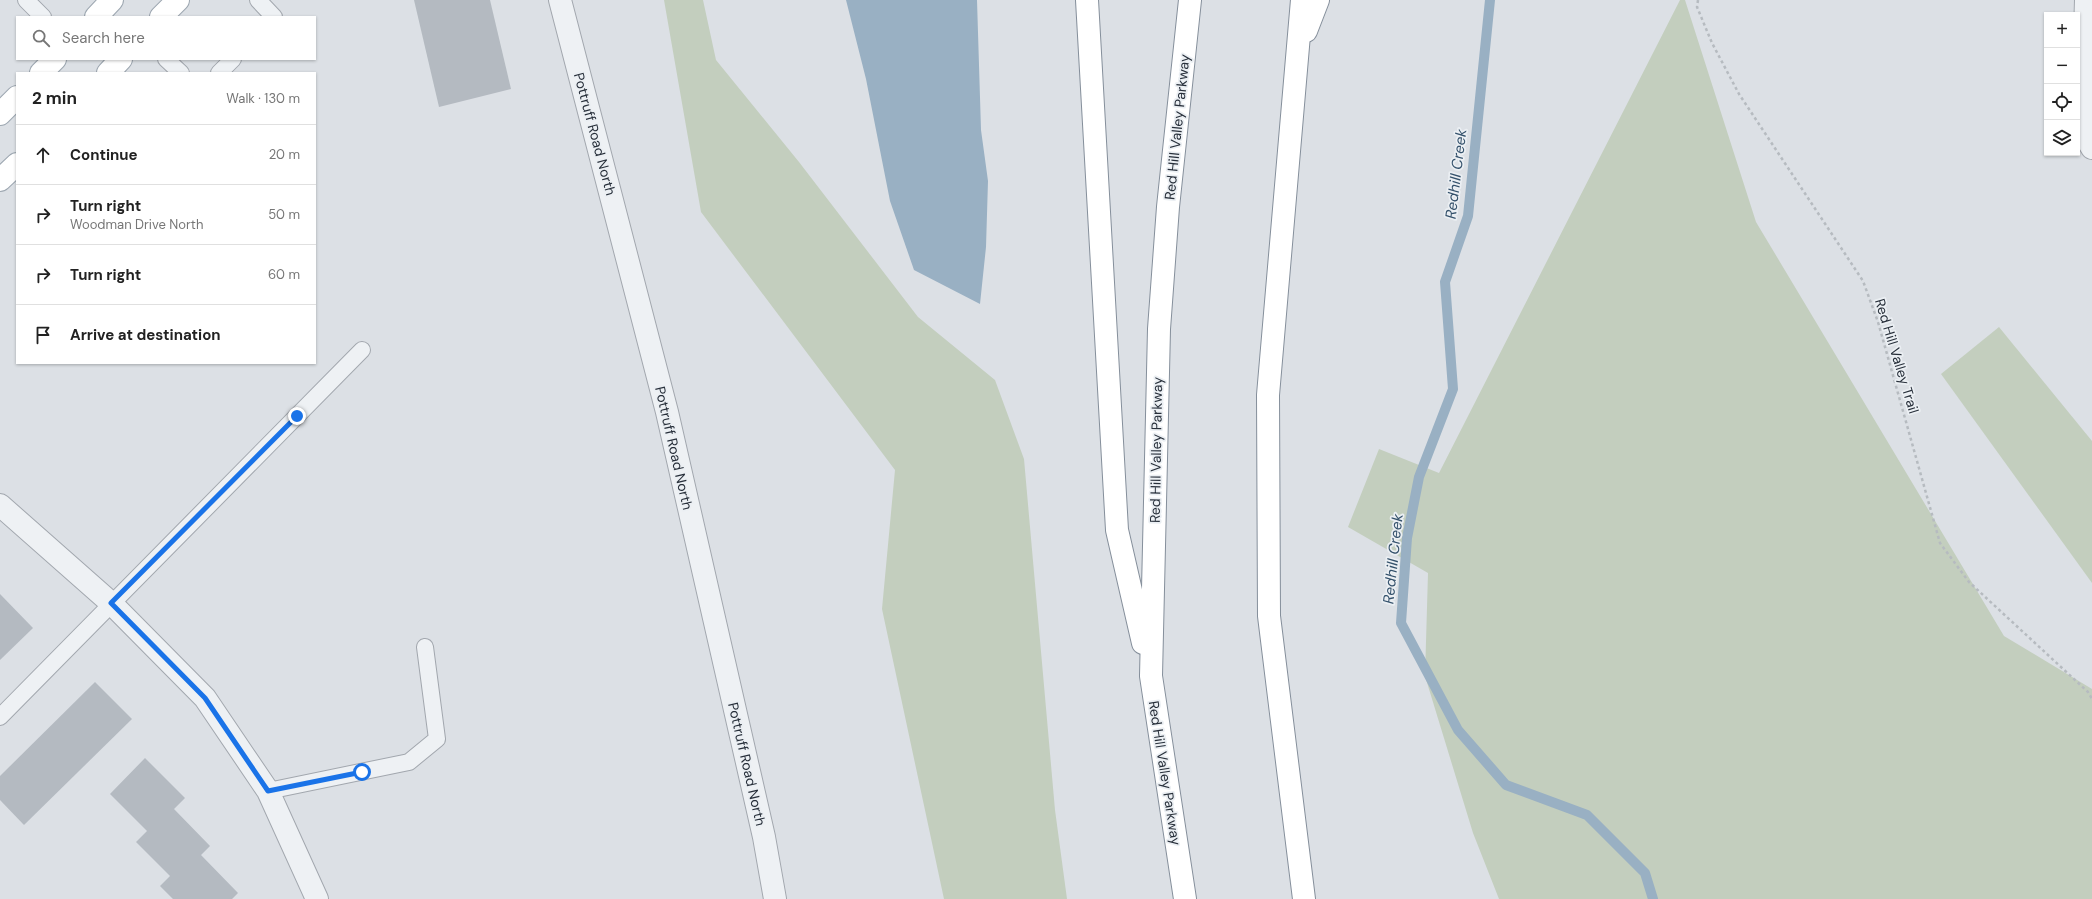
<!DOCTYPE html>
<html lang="en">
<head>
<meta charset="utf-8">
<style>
	:root { --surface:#fff; --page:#f6f6f6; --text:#222; --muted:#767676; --line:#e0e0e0 }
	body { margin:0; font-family:"DM Sans",sans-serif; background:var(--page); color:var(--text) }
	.controls { position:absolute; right:12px; top:12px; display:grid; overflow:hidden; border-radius:0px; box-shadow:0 1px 3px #0004 }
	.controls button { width:36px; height:36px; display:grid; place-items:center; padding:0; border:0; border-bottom:1px solid var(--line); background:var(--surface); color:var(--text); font:20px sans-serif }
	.stop { position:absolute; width:12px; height:12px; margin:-9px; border:3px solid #1a73e8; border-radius:50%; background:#fff }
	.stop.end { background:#1a73e8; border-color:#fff; box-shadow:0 1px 4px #0008 }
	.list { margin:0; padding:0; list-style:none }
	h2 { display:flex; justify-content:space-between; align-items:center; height:52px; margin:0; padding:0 16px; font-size:17px }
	h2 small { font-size:13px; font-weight:400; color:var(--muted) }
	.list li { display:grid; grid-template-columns:26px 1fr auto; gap:12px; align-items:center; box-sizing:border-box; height:60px; padding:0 16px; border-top:1px solid var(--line) }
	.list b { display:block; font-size:15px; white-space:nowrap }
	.list p { margin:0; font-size:13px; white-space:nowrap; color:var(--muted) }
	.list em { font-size:13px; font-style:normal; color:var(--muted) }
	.icon { flex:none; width:22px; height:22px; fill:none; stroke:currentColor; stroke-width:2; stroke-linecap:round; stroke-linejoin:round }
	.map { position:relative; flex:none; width:2092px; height:899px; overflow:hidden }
	.search { position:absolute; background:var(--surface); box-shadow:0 1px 3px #0004; left:16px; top:16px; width:300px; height:44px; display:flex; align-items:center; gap:10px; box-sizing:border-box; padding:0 14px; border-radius:0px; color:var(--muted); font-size:15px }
	.panel { position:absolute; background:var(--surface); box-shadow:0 1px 3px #0004; left:16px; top:72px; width:300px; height:292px; border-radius:0px }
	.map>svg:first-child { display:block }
</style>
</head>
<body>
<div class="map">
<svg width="2092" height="899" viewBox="0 0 2092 899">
	<rect width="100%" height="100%" fill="#dce0e5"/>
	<g fill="#c3cebe">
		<path d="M664 0H703L716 60 799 162 918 317 995 380 1024 459 1055 810 1067 899H944L882 609 895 470 701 212Z"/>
		<path d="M1680 0H1685L1756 222 2004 636 2092 689V899H1499L1473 833 1425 676 1428 573 1348 527 1379 449 1439 473Z"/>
		<path d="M1999 327 2092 441V583L1941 374Z"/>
	</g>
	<path fill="#99b0c3" d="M846 0H977L981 130 988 181 986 247 980 304 914 270 890 201 866 79Z"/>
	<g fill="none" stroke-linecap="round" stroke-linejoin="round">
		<path stroke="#99b0c3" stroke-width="10" d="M1490 0 1468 216 1445 282 1453 389 1419 477 1407 538 1401 623 1458 730 1506 785 1587 815 1645 873 1653 899"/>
	</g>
	<g fill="#b4bac1">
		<path d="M414 0H490L511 89 439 107Z"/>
		<path d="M0 594 33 628 0 660Z"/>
		<path d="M95 682 132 719 24 825 0 800V776Z"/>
		<path d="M145 758 185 798 174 809 210 846 201 855 238 893 232 899H173L160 886 170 876 136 842 147 831 110 794Z"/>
	</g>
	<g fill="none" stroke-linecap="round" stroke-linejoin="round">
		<defs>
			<g id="lane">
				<path d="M26 0 43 17"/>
				<path d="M258 0 274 17"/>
				<path d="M166 59 181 73"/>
				<path d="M219 73 233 59"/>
				<path d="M0 717 362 350"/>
				<path d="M268 791 409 762 437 739 425 647"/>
			</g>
			<g id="street">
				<path d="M560 0 667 412 764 837 775 899"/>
				<path d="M2086 0 2082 131 2092 148"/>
				<path d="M0 505 111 603 205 698 268 791 317 899"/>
			</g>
			<g id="primary">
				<path d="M96 17 112 0"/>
				<path d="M161 17 178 0"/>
				<path d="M41 73 55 59"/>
				<path d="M108 73 121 59"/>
				<path d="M0 114 17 97"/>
				<path d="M0 180 17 164"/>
			</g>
			<g id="highway">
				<path d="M1087 0 1117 530 1143 643"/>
				<path d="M1302 0 1268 395 1269 616 1304 899"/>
				<path d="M1306 31 1318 0"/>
				<path d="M1185 899 1151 676 1159 329 1168 207 1190 0"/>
			</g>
		</defs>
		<use href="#lane" stroke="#a2a7ae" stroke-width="18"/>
		<use href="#street" stroke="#a2a7ae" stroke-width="24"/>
		<use href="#primary" stroke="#9ca6b0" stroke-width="24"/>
		<use href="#highway" stroke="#858f9b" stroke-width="24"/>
		<path stroke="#b6bbc0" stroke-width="2.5" stroke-dasharray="3 3" stroke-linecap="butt" d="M1698 0 1697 7 1712 43 1739 94 1863 281 1878 322 1940 543 1969 582 2088 692 2092 699"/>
		<use href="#lane" stroke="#eef1f4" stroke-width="16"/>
		<use href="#street" stroke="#eef1f4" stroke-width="22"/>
		<use href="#primary" stroke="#fff" stroke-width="22"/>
		<use href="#highway" stroke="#fff" stroke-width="22"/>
	</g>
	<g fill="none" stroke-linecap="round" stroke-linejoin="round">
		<path stroke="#1a73e8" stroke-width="5" d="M297 416 111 603 205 698 268 791 362 772"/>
	</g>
	<g text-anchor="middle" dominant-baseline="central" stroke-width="3.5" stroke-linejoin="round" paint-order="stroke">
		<g font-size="14" fill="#272f3a" stroke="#ebeff3">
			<text transform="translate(1177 127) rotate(-84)">Red Hill Valley Parkway</text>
			<text transform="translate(595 134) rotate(75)">Pottruff Road North</text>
			<text transform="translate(1897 356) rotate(73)">Red Hill Valley Trail</text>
			<text transform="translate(674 448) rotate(77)">Pottruff Road North</text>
			<text transform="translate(1156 450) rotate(-89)">Red Hill Valley Parkway</text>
			<text transform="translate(747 764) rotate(77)">Pottruff Road North</text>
			<text transform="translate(1165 773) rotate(81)">Red Hill Valley Parkway</text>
		</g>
		<g font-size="15" font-style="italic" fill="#34516b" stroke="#ebeff3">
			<text transform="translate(1456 174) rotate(-83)">Redhill Creek</text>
			<text transform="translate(1393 559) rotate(-84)">Redhill Creek</text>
		</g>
	</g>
</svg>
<div class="controls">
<button>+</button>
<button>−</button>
<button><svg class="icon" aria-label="locate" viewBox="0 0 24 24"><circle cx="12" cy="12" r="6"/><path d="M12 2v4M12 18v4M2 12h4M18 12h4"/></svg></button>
<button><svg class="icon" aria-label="layers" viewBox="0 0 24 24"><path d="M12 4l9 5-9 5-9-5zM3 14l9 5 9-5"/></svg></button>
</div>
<div class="stop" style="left:362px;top:772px"></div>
<div class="stop end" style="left:297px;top:416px"></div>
<div class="search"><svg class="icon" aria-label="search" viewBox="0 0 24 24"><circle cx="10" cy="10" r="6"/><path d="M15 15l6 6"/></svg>Search here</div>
<section class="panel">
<h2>2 min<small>Walk · 130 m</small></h2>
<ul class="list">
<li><svg class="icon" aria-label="ahead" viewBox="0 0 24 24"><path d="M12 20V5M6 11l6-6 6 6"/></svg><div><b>Continue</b></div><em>20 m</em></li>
<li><svg class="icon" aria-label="right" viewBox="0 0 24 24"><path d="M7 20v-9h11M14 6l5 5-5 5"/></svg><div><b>Turn right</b><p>Woodman Drive North</p></div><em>50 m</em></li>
<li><svg class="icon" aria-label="right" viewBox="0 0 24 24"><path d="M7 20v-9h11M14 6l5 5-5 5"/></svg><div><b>Turn right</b></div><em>60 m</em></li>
<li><svg class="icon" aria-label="arrive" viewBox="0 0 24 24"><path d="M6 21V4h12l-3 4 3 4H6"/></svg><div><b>Arrive at destination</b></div></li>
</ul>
</section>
</div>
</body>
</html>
